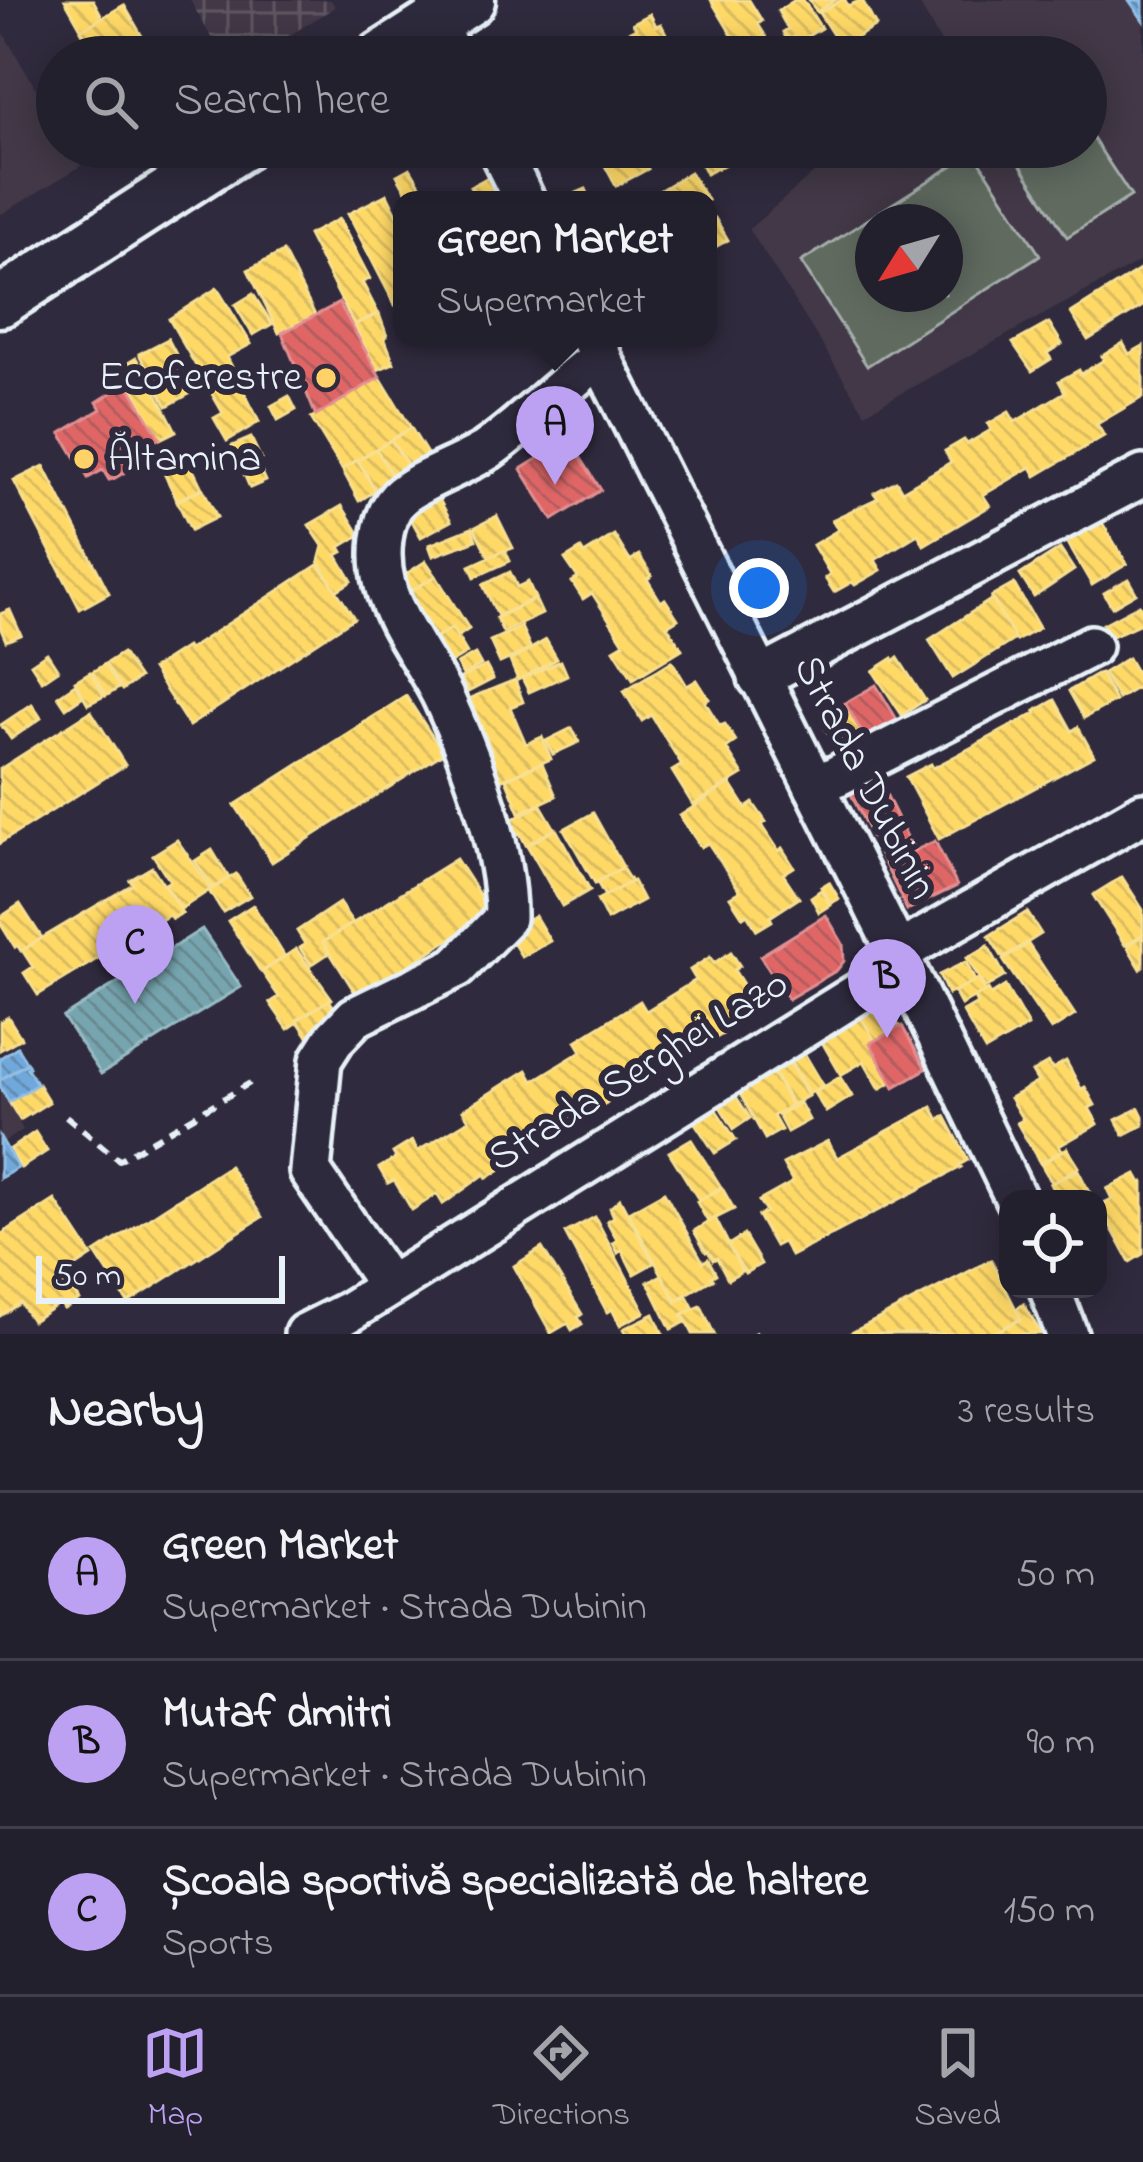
<!DOCTYPE html>
<html lang="en">
<head>
<meta charset="utf-8">
<style>
	:root { --surface:#23202e; --page:#2b2836; --text:#f1f3f6; --muted:#a3a3aa; --line:#403e4a; --accent:#bca0f2 }
	body { margin:0; font-family:"Indie Flower",sans-serif; background:var(--page); color:var(--text) }
	.controls { position:absolute; right:36px; bottom:36px; display:grid; overflow:hidden; border-radius:24px; box-shadow:0 6px 30px #0003 }
	.controls button { width:108px; height:108px; display:grid; place-items:center; padding:0; border:0; border-bottom:3px solid var(--line); background:var(--surface); color:var(--text); font:60px sans-serif }
	.compass { position:absolute; left:855px; top:204px; width:108px; height:108px; border-radius:50%; background:var(--surface); box-shadow:0 6px 30px #0003; rotate:233deg }
	.scale { position:absolute; left:36px; bottom:30px; width:249px; box-sizing:border-box; padding-left:12px; border:6px solid #e8f1f8; border-top:0; font-size:33px; line-height:42px; white-space:nowrap; color:#e8f1f8; -webkit-text-stroke:9px #2f2a3d; paint-order:stroke }
	.you { position:absolute; left:759px; top:588px; width:42px; height:42px; margin:-30px; border:9px solid #fff; border-radius:50%; background:#1a73e8; box-shadow:0 0 0 18px #1a73e833 }
	.badge { display:grid; place-items:center; width:78px; height:78px; border-radius:50%; background:var(--accent); color:#111; font-size:39px; font-weight:700 }
	.pin { position:absolute; translate:-50% -99px; filter:drop-shadow(0 3px 6px #0008) }
	.pin::after { content:''; position:absolute; top:63px; width:42px; height:36px; background:inherit; clip-path:polygon(0 0,100% 0,50% 100%) }
	.popup { position:absolute; left:393px; top:191px; width:324px; height:156px; box-sizing:border-box; display:grid; place-content:center; border-radius:24px; background:var(--surface); filter:drop-shadow(0 3px 9px #0005); font-size:39px; white-space:nowrap; color:var(--muted) }
	.popup b { font-size:45px; color:var(--text) }
	.popup::after { content:''; position:absolute; left:50%; top:100%; margin-left:-24px; border:24px solid transparent; border-top-color:var(--surface) }
	.list { margin:0; padding:0; list-style:none }
	h2 { display:flex; justify-content:space-between; align-items:center; height:156px; margin:0; padding:0 48px; font-size:51px }
	h2 small { font-size:39px; font-weight:400; color:var(--muted) }
	.list li { display:grid; grid-template-columns:78px 1fr auto; gap:36px; align-items:center; box-sizing:border-box; height:168px; padding:0 48px; border-top:3px solid var(--line) }
	.list b { display:block; font-size:45px; white-space:nowrap }
	.list p { margin:0; font-size:39px; white-space:nowrap; color:var(--muted) }
	.list em { font-size:39px; font-style:normal; color:var(--muted) }
	.icon { flex:none; width:66px; height:66px; fill:none; stroke:currentColor; stroke-width:2; stroke-linecap:round; stroke-linejoin:round }
	.map { position:relative; flex:none; width:1143px; height:1334px; overflow:hidden }
	.search { position:absolute; background:var(--surface); box-shadow:0 6px 30px #0003; left:36px; right:36px; top:36px; height:132px; display:flex; align-items:center; gap:30px; box-sizing:border-box; padding:0 42px; border-radius:66px; color:var(--muted); font-size:45px }
	.sheet { height:660px; background:var(--surface) }
	nav { display:flex; justify-content:space-around; align-items:center; box-sizing:border-box; height:168px; border-top:3px solid var(--line); background:var(--surface); font-size:33px; color:var(--muted) }
	nav a { display:grid; justify-items:center; gap:6px }
	nav .on { color:var(--accent) }
	.map>svg:first-child { display:block }
</style>
</head>
<body>
<div class="map">
<svg width="1143" height="1334" viewBox="0 0 1143 1334">
	<defs>
		<pattern id="industrial-grid" width="8" height="8" patternUnits="userSpaceOnUse" patternTransform="scale(3)"><rect width="8" height="8" fill="#433947"/><path d="M0 4h8M4 0v8" fill="none" stroke="#5e5662"/></pattern>
		<pattern id="homes-back-hatch" width="6" height="6" patternUnits="userSpaceOnUse" patternTransform="scale(3)"><rect width="6" height="6" fill="#ffd966"/><path d="M-1 5l2 2M0 0l6 6M5-1l2 2" fill="none" stroke="#dabc60"/></pattern>
		<pattern id="shops-back-hatch" width="6" height="6" patternUnits="userSpaceOnUse" patternTransform="scale(3)"><rect width="6" height="6" fill="#e06666"/><path d="M-1 5l2 2M0 0l6 6M5-1l2 2" fill="none" stroke="#b25d5e"/></pattern>
		<pattern id="schools-back-hatch" width="6" height="6" patternUnits="userSpaceOnUse" patternTransform="scale(3)"><rect width="6" height="6" fill="#6fa8dc"/><path d="M-1 5l2 2M0 0l6 6M5-1l2 2" fill="none" stroke="#638bb0"/></pattern>
		<pattern id="public-back-hatch" width="6" height="6" patternUnits="userSpaceOnUse" patternTransform="scale(3)"><rect width="6" height="6" fill="#76a5af"/><path d="M-1 5l2 2M0 0l6 6M5-1l2 2" fill="none" stroke="#688991"/></pattern>
	</defs>
	<rect width="100%" height="100%" fill="#2f2a3d"/>
	<filter id="ink" filterUnits="userSpaceOnUse"><feTurbulence type="fractalNoise" baseFrequency=".00833" numOctaves="2"/><feDisplacementMap in="SourceGraphic" scale="24" xChannelSelector="R" yChannelSelector="G"/><feConvolveMatrix kernelMatrix="1 2 1 2 8 2 1 2 1" color-interpolation-filters="sRGB"/></filter>
	<g filter="url(#ink)">
		<g fill="#433947" fill-rule="evenodd">
			<path d="M917 0H1143V260L865 413 749 229 844 147H1086V57H949ZM873 222H945V294H873Z"/>
			<path d="M0 27 57 125V147H70L81 166 0 215Z"/>
			<path d="M0 1086 23 1130 0 1144Z"/>
		</g>
		<path fill="url(#industrial-grid)" d="M190 0H331L335 7 255 57H222Z"/>
		<g fill="#616a5e" stroke="#a4aeab" stroke-width="3" fill-rule="evenodd">
			<path d="M1086 128 1131 196 1067 237 1009 147H1086Z"/>
			<path d="M974 152 1040 255 867 366 801 262ZM873 222H945V294H873Z"/>
		</g>
		<g fill="url(#homes-back-hatch)" stroke="#f8e092" stroke-width="3">
			<path d="M65 0H93L103 18 82 30Z"/>
			<path d="M711 0H749L762 21 758 24 773 48 758 57H745Z"/>
			<path d="M795 0H803L821 28 798 42 794 37 787 40 783 32 788 29 778 11Z"/>
			<path d="M809 0H835L817 12Z"/>
			<path d="M841 0H845L848 6 862 0 876 26 854 39 860 47 846 55 819 13Z"/>
			<path d="M124 5 154 57H97L81 30Z"/>
			<path d="M650 14 656 26 661 24 678 57H641L628 32 636 28 633 23Z"/>
			<path d="M692 40 701 57H677L674 50Z"/>
			<path d="M594 147H636L648 169 616 186 603 162 599 165 592 152 596 150Z"/>
			<path d="M693 147H751L753 150 706 174Z"/>
			<path d="M410 168 422 188 409 196 397 175Z"/>
			<path d="M690 172 707 200H644Z"/>
			<path d="M490 176 499 191 477 200 470 187Z"/>
			<path d="M586 189 591 200H569L567 197Z"/>
			<path d="M387 194 402 224V301L395 305 348 214Z"/>
			<path d="M715 218 728 240 708 251V222Z"/>
			<path d="M339 219 370 279 362 282 378 313 354 325 308 235Z"/>
			<path d="M283 252 315 315 279 333 248 270Z"/>
			<path d="M1143 268V306L1088 340 1071 313Z"/>
			<path d="M217 288 251 344 227 357 259 422 227 441 214 418 223 413 169 319Z"/>
			<path d="M253 294 272 324 253 335 235 305Z"/>
			<path d="M379 314 387 336 384 337 394 363 377 370 354 325Z"/>
			<path d="M1049 323 1062 344 1047 353 1051 359 1032 371 1013 343Z"/>
			<path d="M168 339 195 391 167 406 139 354Z"/>
			<path d="M1123 343 1129 354 1143 346V397L1097 424 1104 436 1036 476 1031 467 983 495 990 506 924 545 918 534 875 560 881 570 855 585 852 582 834 592 825 578 830 574 813 545 838 530 832 520 878 498 874 493 896 481 902 491 951 462 945 451 964 440 967 444 991 430 988 424 1009 412 1015 422 1065 392 1059 381 1079 370 1081 374 1104 360 1102 356Z"/>
			<path d="M136 358 145 373 129 383 120 368Z"/>
			<path d="M117 368 127 383 111 393 102 377Z"/>
			<path d="M147 374 176 431 160 439 130 383Z"/>
			<path d="M380 377 411 428 342 469 311 418Z"/>
			<path d="M289 396 296 410 278 420 271 406Z"/>
			<path d="M411 428 429 457 410 469 391 440Z"/>
			<path d="M251 438 261 459 257 461 266 481 250 488 232 446Z"/>
			<path d="M391 440 410 469 394 479 376 449Z"/>
			<path d="M376 449 395 481 377 493 358 460Z"/>
			<path d="M187 457 202 488 177 500 162 469Z"/>
			<path d="M358 460 375 491 359 501 342 469Z"/>
			<path d="M44 466 109 593 80 609 14 481Z"/>
			<path d="M203 489 217 517 191 530 177 501Z"/>
			<path d="M436 494 451 521 421 537 406 510Z"/>
			<path d="M342 506 360 535 340 547 343 552 337 555 352 581 336 591 319 561 323 546 309 525Z"/>
			<path d="M497 516 513 548 489 557 474 528Z"/>
			<path d="M1101 521 1127 564 1092 585 1067 542Z"/>
			<path d="M472 528 476 540 433 556 429 545Z"/>
			<path d="M614 535 630 561 639 555 652 576 647 579 661 602 665 599 678 619 667 626 682 649 633 679 614 649 624 643 592 593 583 599 572 582 578 578 565 559 581 549 584 554Z"/>
			<path d="M1060 549 1074 570 1034 597 1020 575Z"/>
			<path d="M505 550 510 561 475 577 470 566Z"/>
			<path d="M426 561 436 576 409 592 400 578Z"/>
			<path d="M319 564 354 618 189 726 152 669 186 647 188 650Z"/>
			<path d="M510 572 517 587 528 582 535 598 498 616 483 585Z"/>
			<path d="M436 576 469 629 457 637 452 628 419 647 412 636 429 625 415 603 403 610 397 600Z"/>
			<path d="M1128 579 1136 593 1112 607 1104 593Z"/>
			<path d="M1014 584 1039 628 1016 641 991 597Z"/>
			<path d="M535 599 542 614 503 632 496 618Z"/>
			<path d="M992 599 1015 639 953 678 929 640Z"/>
			<path d="M1139 605 1143 613V622L1110 637 1103 624Z"/>
			<path d="M10 610 21 635 6 641 0 627V614Z"/>
			<path d="M521 627 531 649 500 663 490 641Z"/>
			<path d="M452 628 467 653 439 670 424 645Z"/>
			<path d="M546 640 557 659 518 680 510 661Z"/>
			<path d="M47 653 58 670 42 681 31 664Z"/>
			<path d="M122 653 139 678 122 690 105 664Z"/>
			<path d="M475 654 481 665 463 675 457 664Z"/>
			<path d="M893 658 894 661 898 658 925 700 902 715 873 671Z"/>
			<path d="M1128 658 1143 684 1118 699 1103 673Z"/>
			<path d="M561 661 567 675 529 692 522 678Z"/>
			<path d="M672 661 687 686 697 680 709 699 705 702 720 726 725 724 736 741 726 748 743 775 693 805 672 771 682 765 651 715 642 721 624 691Z"/>
			<path d="M105 664 119 688 106 696 92 672Z"/>
			<path d="M486 666 493 679 468 692 461 678Z"/>
			<path d="M90 672 104 696 88 704 75 681Z"/>
			<path d="M1100 673 1115 701 1084 718 1069 691Z"/>
			<path d="M515 680 523 702 510 707 526 744 542 737 551 759 493 783 481 756 492 751 470 698Z"/>
			<path d="M75 684 83 696 66 708 58 696Z"/>
			<path d="M406 696 443 753 272 862 235 805Z"/>
			<path d="M1055 700 1072 731 1078 727 1094 756 939 839 906 777 931 764 933 768 1036 713 1035 711Z"/>
			<path d="M32 704 41 718 11 739 1 725Z"/>
			<path d="M91 711 125 765 0 843V769Z"/>
			<path d="M849 711 869 745 842 758 824 726Z"/>
			<path d="M572 728 579 742 553 754 546 741Z"/>
			<path d="M542 763 556 796 520 813 506 779Z"/>
			<path d="M730 783 746 808 753 803 766 822 762 825 779 851 782 848 794 867 783 874 799 898 770 917 772 921 757 930 747 914 743 917 730 897 740 891 708 843 701 847 680 816Z"/>
			<path d="M541 805 555 829 526 845 520 833 515 835 508 821Z"/>
			<path d="M593 813 623 867 595 883 564 829Z"/>
			<path d="M556 829 590 890 562 906 527 845Z"/>
			<path d="M177 840 211 889 181 909 165 884 170 881 153 855Z"/>
			<path d="M212 850 229 878 213 888 195 861Z"/>
			<path d="M456 859 491 913 358 997 323 942Z"/>
			<path d="M152 867 182 913 172 919 169 915 38 995 24 973 33 967 22 950 133 884 130 880Z"/>
			<path d="M622 868 631 882 605 896 597 882Z"/>
			<path d="M236 874 250 896 223 912 209 891Z"/>
			<path d="M1122 877 1143 910V934L1125 945 1093 895Z"/>
			<path d="M633 881 643 900 607 920 597 900Z"/>
			<path d="M829 882 839 899 831 903 821 887Z"/>
			<path d="M821 890 830 905 819 912 811 897Z"/>
			<path d="M339 903 353 923 323 942 329 953 311 965 300 948 305 944 297 931Z"/>
			<path d="M20 904 42 938 21 951 17 945 15 947 0 923 1 917Z"/>
			<path d="M253 905 285 957 261 972 228 921Z"/>
			<path d="M1027 912 1041 934 1003 958 989 936Z"/>
			<path d="M535 916 550 941 522 957 507 933Z"/>
			<path d="M1143 935V967L1141 969 1127 946Z"/>
			<path d="M1028 944 1075 1015 1051 1030 1003 960Z"/>
			<path d="M988 946 1005 976 985 988 967 958Z"/>
			<path d="M296 949 332 999 288 1029 270 1003 279 997 262 972Z"/>
			<path d="M731 952 740 966 734 970 753 1000 727 1016 734 1027 713 1040 710 1035 670 1065 664 1055 614 1087 620 1096 574 1120 576 1123 556 1135 550 1126 502 1155 508 1165 487 1178 485 1174 443 1204 437 1194 412 1210 394 1180 388 1183 379 1168 396 1158 393 1153 412 1141 418 1151 469 1120 463 1110 527 1070 533 1081 582 1051 576 1041 640 1001 646 1011 696 980 690 970 710 957 714 963Z"/>
			<path d="M966 962 975 981 948 994 939 975Z"/>
			<path d="M978 979 985 992 961 1005 954 992Z"/>
			<path d="M1005 986 1028 1026 985 1051 963 1012 977 1004 974 998 988 990 991 995Z"/>
			<path d="M329 1000 344 1022 313 1044 297 1020Z"/>
			<path d="M883 1000 899 1026 875 1041 859 1015Z"/>
			<path d="M858 1012 875 1041 870 1043 891 1082 880 1089 864 1061 841 1075 818 1035Z"/>
			<path d="M8 1017 21 1038 0 1050V1022Z"/>
			<path d="M804 1053 823 1085 809 1094 790 1061Z"/>
			<path d="M1066 1061 1081 1089 1085 1087 1095 1105 1089 1108 1098 1124 1059 1146 1062 1151 1040 1163 1017 1123 1023 1120 1010 1098 1038 1082 1032 1072 1048 1063 1052 1069Z"/>
			<path d="M789 1062 808 1096 792 1105 773 1071Z"/>
			<path d="M772 1071 791 1106 773 1116 781 1130 765 1139 738 1090Z"/>
			<path d="M840 1077 852 1096 826 1112 814 1093Z"/>
			<path d="M38 1084 49 1102 20 1120 9 1102Z"/>
			<path d="M735 1095 750 1118 734 1129 719 1105Z"/>
			<path d="M800 1103 809 1120 787 1132 778 1115Z"/>
			<path d="M932 1107 939 1120 945 1116 968 1160 959 1165 961 1167 791 1256 783 1242 775 1246 758 1216 766 1212 759 1201 793 1182 783 1164 828 1141 837 1158Z"/>
			<path d="M1139 1108 1143 1116V1125L1124 1135 1116 1120Z"/>
			<path d="M716 1110 736 1140 715 1153 695 1123Z"/>
			<path d="M35 1132 47 1151 21 1168 9 1150Z"/>
			<path d="M691 1139 721 1187 699 1200 669 1152Z"/>
			<path d="M1067 1148 1079 1167 1052 1183 1041 1164Z"/>
			<path d="M229 1166 262 1217 128 1303 95 1253Z"/>
			<path d="M1078 1170 1093 1199H1058L1050 1184Z"/>
			<path d="M1136 1174 1141 1183 1143 1182V1254L1130 1262 1099 1205 1112 1199 1107 1189Z"/>
			<path d="M722 1188 734 1209 708 1222 697 1202Z"/>
			<path d="M664 1192 703 1262 708 1259 716 1274 711 1277 713 1279 676 1300 628 1212Z"/>
			<path d="M620 1199 654 1263 634 1274 622 1250 618 1253 613 1243 617 1240 607 1221 614 1217 610 1208Z"/>
			<path d="M55 1200 92 1256 63 1275 79 1300 64 1309 60 1303 32 1321 20 1303 0 1316V1235Z"/>
			<path d="M595 1217 645 1312 620 1325 612 1309 607 1312 565 1233Z"/>
			<path d="M715 1218 742 1271 728 1279 717 1258 713 1260 708 1251 706 1252 694 1231Z"/>
			<path d="M744 1235 761 1264 745 1273 728 1245Z"/>
			<path d="M542 1248 582 1314 578 1317 582 1324 572 1330 568 1323 551 1333 514 1266Z"/>
			<path d="M991 1260 1021 1319 991 1334H849Z"/>
			<path d="M662 1275 676 1302 687 1296 694 1309 682 1316 686 1322 671 1329 648 1282Z"/>
			<path d="M1024 1304 1041 1334H991L1021 1319 1016 1309Z"/>
			<path d="M701 1306 714 1334H693L683 1314Z"/>
			<path d="M654 1314 663 1334H625L623 1329Z"/>
		</g>
		<g fill="url(#shops-back-hatch)" stroke="#e29092" stroke-width="3">
			<path d="M339 303 380 377 316 416 282 333Z"/>
			<path d="M127 383 160 438 142 448 148 459 113 479 109 480 103 470 88 478 61 433 101 409 97 402Z"/>
			<path d="M569 439 601 490 553 520 521 469Z"/>
			<path d="M876 685 901 726 869 745 845 703Z"/>
			<path d="M877 776 914 851 935 841 957 886 907 910 849 790Z"/>
			<path d="M826 915 843 944 844 961 837 970 788 999 760 956Z"/>
			<path d="M902 1026 926 1069 894 1087 870 1043Z"/>
		</g>
		<g fill="url(#schools-back-hatch)" stroke="#93bee4" stroke-width="3">
			<path d="M1129 0H1143V20Z"/>
			<path d="M17 1047 27 1063 0 1080V1058Z"/>
			<path d="M27 1063 29 1067 27 1068 37 1084 9 1102 0 1087V1080Z"/>
			<path d="M0 1137 18 1168 0 1178Z"/>
		</g>
		<path fill="url(#public-back-hatch)" stroke="#98bcc5" stroke-width="3" d="M202 929 241 987 101 1074 63 1017Z"/>
		<g fill="none" stroke-linecap="round" stroke-linejoin="round">
			<defs>
				<g id="minor">
					<path d="M434 23 453 57"/>
					<path d="M498 147 524 200"/>
					<path d="M591 338 898 953 1016 1199"/>
					<path d="M759 678 1143 476"/>
					<path d="M815 787 1091 646"/>
					<path d="M388 1285 310 1171 321 1060 335 1038 355 1017 457 967 505 918C506 851 472 761 444 699 426 661 396 626 385 585 378 559 379 519 399 498 416 481 464 465 487 450 527 422 561 385 601 357"/>
					<path d="M1050 1289 1067 1334"/>
					<path d="M305 1334 347 1313 862 991 898 953 1143 813"/>
				</g>
				<g id="major">
					<path d="M381 57 470 0"/>
					<path d="M0 302 240 147"/>
				</g>
			</defs>
			<use href="#minor" stroke="#e8f1f8" stroke-width="48"/>
			<use href="#major" stroke="#e8f1f8" stroke-width="57"/>
			<g stroke="#e8f1f8" stroke-width="6" stroke-dasharray="12 9" stroke-linecap="butt">
				<path d="M66 1116 119 1160 250 1083"/>
				<path d="M754 1332 755 1334"/>
			</g>
			<use href="#minor" stroke="#2f2a3d" stroke-width="39"/>
			<use href="#major" stroke="#2f2a3d" stroke-width="48"/>
		</g>
	</g>
	<g fill="#ffd166" stroke="#2f2a3d" stroke-width="4.5">
		<circle cx="326" cy="378" r="12"/>
		<circle cx="84" cy="459" r="12"/>
	</g>
	<g text-anchor="middle" dominant-baseline="central" stroke-width="12" stroke-linejoin="round" paint-order="stroke">
		<g font-size="42" fill="#e8f1f8" stroke="#2f2a3d" text-anchor="end">
			<text x="302" y="378">Ecoferestre</text>
			<text x="108" y="459" text-anchor="start">Ăltamina</text>
		</g>
		<g font-size="42" fill="#e8f1f8" stroke="#2f2a3d">
			<text transform="translate(864 778) rotate(63)">Strada Dubinin</text>
			<text transform="translate(639 1072) rotate(-32)">Strada Serghei Lazo</text>
		</g>
	</g>
</svg>
<div class="controls">
<button><svg class="icon" aria-label="locate" viewBox="0 0 24 24"><circle cx="12" cy="12" r="6"/><path d="M12 2v4M12 18v4M2 12h4M18 12h4"/></svg></button>
</div>
<svg class="compass" viewBox="-18 -18 36 36"><path d="M0-13l5 13h-10z" fill="#e53935"/><path d="M0 13l5-13h-10z" fill="#a3a3aa"/></svg>
<div class="scale">50 m</div>
<div class="you"></div>
<div class="pin badge" style="left:555px;top:485px">A</div>
<div class="popup"><b>Green Market</b>Supermarket</div>
<div class="pin badge" style="left:887px;top:1038px">B</div>
<div class="pin badge" style="left:135px;top:1004px">C</div>
<div class="search"><svg class="icon" aria-label="search" viewBox="0 0 24 24"><circle cx="10" cy="10" r="6"/><path d="M15 15l6 6"/></svg>Search here</div>
</div>
<section class="sheet">
<h2>Nearby<small>3 results</small></h2>
<ul class="list">
<li><span class="badge">A</span><div><b>Green Market</b><p>Supermarket · Strada Dubinin</p></div><em>50 m</em></li>
<li><span class="badge">B</span><div><b>Mutaf dmitri</b><p>Supermarket · Strada Dubinin</p></div><em>90 m</em></li>
<li><span class="badge">C</span><div><b>Școala sportivă specializată de haltere</b><p>Sports</p></div><em>150 m</em></li>
</ul>
</section>
<nav>
<a class="on"><svg class="icon" aria-label="map" viewBox="0 0 24 24"><path d="M3 6l6-2 6 2 6-2v14l-6 2-6-2-6 2zM9 4v14M15 6v14"/></svg>Map</a>
<a><svg class="icon" aria-label="directions" viewBox="0 0 24 24"><path d="M12 3l9 9-9 9-9-9zM9 14v-3h6M13 9l2 2-2 2"/></svg>Directions</a>
<a><svg class="icon" aria-label="saved" viewBox="0 0 24 24"><path d="M7 4h10v16l-5-4-5 4z"/></svg>Saved</a>
</nav>
</body>
</html>
